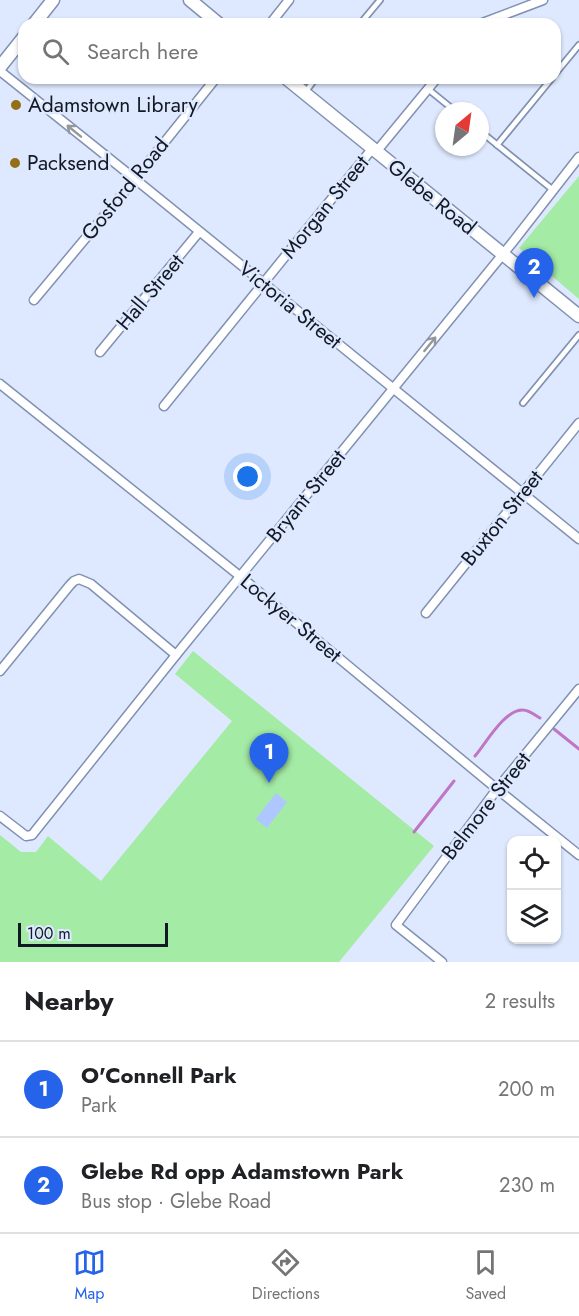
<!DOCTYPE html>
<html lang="en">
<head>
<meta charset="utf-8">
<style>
	:root { --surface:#fff; --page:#f2f2f2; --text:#202124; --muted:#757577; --line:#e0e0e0; --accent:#2563eb }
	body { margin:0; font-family:Jost,sans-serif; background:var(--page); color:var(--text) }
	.controls { position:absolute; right:18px; bottom:18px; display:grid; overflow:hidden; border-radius:12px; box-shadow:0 2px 4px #0004 }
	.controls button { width:54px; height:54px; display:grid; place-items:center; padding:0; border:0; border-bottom:2px solid var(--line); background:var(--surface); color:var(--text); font:30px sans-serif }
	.compass { position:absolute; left:435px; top:102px; width:54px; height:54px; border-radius:50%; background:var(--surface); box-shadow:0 2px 4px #0004; rotate:29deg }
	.scale { position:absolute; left:18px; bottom:15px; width:150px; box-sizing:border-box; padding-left:6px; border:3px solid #121824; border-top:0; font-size:16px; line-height:21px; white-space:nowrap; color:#121824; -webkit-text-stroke:4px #dee9ff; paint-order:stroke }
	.you { position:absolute; left:248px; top:477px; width:21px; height:21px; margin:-15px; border:4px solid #fff; border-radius:50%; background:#1a73e8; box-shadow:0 0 0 9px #1a73e833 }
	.badge { display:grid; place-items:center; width:39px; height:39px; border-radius:50%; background:var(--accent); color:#fff; font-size:20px; font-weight:700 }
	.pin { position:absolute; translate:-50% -50px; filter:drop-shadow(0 2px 3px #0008) }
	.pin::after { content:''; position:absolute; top:32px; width:21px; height:18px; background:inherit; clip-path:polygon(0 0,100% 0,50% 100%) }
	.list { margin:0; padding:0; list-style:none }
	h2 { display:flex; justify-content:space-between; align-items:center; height:78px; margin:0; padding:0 24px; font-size:26px }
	h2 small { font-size:20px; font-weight:400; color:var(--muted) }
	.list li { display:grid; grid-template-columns:39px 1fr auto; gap:18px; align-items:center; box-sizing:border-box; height:96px; padding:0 24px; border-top:2px solid var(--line) }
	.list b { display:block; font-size:22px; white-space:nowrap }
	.list p { margin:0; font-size:20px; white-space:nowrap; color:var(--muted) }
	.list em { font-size:20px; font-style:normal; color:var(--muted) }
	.icon { flex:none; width:33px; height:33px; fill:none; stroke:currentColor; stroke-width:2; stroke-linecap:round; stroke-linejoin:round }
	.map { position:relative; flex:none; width:579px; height:962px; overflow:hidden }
	.search { position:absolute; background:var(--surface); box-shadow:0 2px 4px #0004; left:18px; right:18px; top:18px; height:66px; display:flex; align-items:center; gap:15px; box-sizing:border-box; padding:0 21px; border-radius:18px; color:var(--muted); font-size:22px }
	.sheet { height:270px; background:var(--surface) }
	nav { display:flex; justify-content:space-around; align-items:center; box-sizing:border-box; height:84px; border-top:2px solid var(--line); background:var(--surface); font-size:16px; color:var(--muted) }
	nav a { display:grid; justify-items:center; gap:3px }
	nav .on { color:var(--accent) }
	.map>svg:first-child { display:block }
</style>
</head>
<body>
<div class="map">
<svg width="579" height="962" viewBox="0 0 579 962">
	<rect width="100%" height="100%" fill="#dee9ff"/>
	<g fill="#a4eba5">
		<path d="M579 176V299L519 248Z"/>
		<path d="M193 651 434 846 339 962H0V835L21 852H36L48 836 101 881 232 721 175 674Z"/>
	</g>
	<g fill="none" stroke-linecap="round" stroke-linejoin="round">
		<g stroke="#bf76c4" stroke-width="3">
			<path d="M554 729 579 749"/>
			<path d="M475 756C486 743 505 709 523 710 529 710 535 715 540 718"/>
			<path d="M414 832 454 781"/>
		</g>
	</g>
	<path fill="#aec8ff" d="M276 793 287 802 267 828 256 819Z"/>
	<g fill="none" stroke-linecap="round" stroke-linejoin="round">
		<defs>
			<g id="service">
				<path d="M360 24 380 0"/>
				<path d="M555 74 579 45"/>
				<path d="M428 89 455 111"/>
				<path d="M306 91 316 78"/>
				<path d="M480 131 553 190"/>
				<path d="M497 145 552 78"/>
				<path d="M523 403 579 335"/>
			</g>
			<g id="minor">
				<path d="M270 24 289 0"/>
				<path d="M480 24 543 0"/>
				<path d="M0 71 135 179 579 539"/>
				<path d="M376 152 437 78"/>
				<path d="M34 300 135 179 216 78"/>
				<path d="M100 352 199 232"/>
				<path d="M0 384 241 577 497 789 579 855"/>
				<path d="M164 406 372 149"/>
				<path d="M426 613 579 423"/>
				<path d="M0 671 70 585 74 581 79 579 91 584 176 655"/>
				<path d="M0 816 26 836 32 835 176 655 512 243 579 157"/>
				<path d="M442 962 396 925 497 789 579 689"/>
			</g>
			<g id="secondary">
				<path d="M190 0 219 24"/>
				<path d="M34 24 53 0"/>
				<path d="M0 67 24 37"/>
				<path d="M286 78 579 316"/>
			</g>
		</defs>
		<use href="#service" stroke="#8191b2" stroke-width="8"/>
		<use href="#minor" stroke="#8191b2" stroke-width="11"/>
		<use href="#secondary" stroke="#8191b2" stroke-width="15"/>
		<use href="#service" stroke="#fff" stroke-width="4.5"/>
		<use href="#minor" stroke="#fff" stroke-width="8"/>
		<use href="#secondary" stroke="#fff" stroke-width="12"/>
	</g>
	<defs><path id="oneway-shaft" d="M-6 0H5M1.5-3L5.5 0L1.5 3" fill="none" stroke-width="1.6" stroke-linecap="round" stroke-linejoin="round" transform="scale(1.5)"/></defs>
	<g stroke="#94979c">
		<use href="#oneway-shaft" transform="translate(74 131) rotate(-141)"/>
		<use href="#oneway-shaft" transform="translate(430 344) rotate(-51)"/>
	</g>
	<g fill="#936f17" stroke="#dee9ff" stroke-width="2">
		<circle cx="16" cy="105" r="6"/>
		<circle cx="15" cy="163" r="6"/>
	</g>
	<g text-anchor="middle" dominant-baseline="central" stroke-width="5" stroke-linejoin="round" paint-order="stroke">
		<g font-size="21" fill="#121824" stroke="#dee9ff" text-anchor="start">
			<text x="28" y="105">Adamstown Library</text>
			<text x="27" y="163">Packsend</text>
		</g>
		<g font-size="21" fill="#121824" stroke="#dee9ff">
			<text transform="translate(125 189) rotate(-51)">Gosford Road</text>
			<text transform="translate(432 197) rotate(39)">Glebe Road</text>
			<text transform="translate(325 207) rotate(-51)">Morgan Street</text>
			<text transform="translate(150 292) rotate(-50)">Hall Street</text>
			<text transform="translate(290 305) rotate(39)">Victoria Street</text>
			<text transform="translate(306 496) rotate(-51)">Bryant Street</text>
			<text transform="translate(502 518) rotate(-51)">Buxton Street</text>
			<text transform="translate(291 618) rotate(40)">Lockyer Street</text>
			<text transform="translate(486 806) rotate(-52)">Belmore Street</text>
		</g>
	</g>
</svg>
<div class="controls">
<button><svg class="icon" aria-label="locate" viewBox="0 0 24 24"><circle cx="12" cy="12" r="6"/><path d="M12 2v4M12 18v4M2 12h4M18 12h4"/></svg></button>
<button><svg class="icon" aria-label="layers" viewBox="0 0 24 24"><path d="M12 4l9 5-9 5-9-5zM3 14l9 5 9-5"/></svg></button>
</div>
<svg class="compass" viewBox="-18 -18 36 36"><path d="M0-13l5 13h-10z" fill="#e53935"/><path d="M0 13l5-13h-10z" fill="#757577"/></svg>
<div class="scale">100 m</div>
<div class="you"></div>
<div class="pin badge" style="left:269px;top:783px">1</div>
<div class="pin badge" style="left:534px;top:298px">2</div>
<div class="search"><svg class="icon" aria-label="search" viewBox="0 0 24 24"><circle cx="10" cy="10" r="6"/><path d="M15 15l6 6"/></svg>Search here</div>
</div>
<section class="sheet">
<h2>Nearby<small>2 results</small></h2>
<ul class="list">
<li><span class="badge">1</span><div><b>O'Connell Park</b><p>Park</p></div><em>200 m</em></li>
<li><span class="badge">2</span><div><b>Glebe Rd opp Adamstown Park</b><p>Bus stop · Glebe Road</p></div><em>230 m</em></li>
</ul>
</section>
<nav>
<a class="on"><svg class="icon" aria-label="map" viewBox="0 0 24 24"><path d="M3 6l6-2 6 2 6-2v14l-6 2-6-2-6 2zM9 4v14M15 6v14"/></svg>Map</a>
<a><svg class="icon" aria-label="directions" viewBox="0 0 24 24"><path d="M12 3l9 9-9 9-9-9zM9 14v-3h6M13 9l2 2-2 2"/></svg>Directions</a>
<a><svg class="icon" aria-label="saved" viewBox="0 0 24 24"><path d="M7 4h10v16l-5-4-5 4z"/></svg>Saved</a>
</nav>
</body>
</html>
